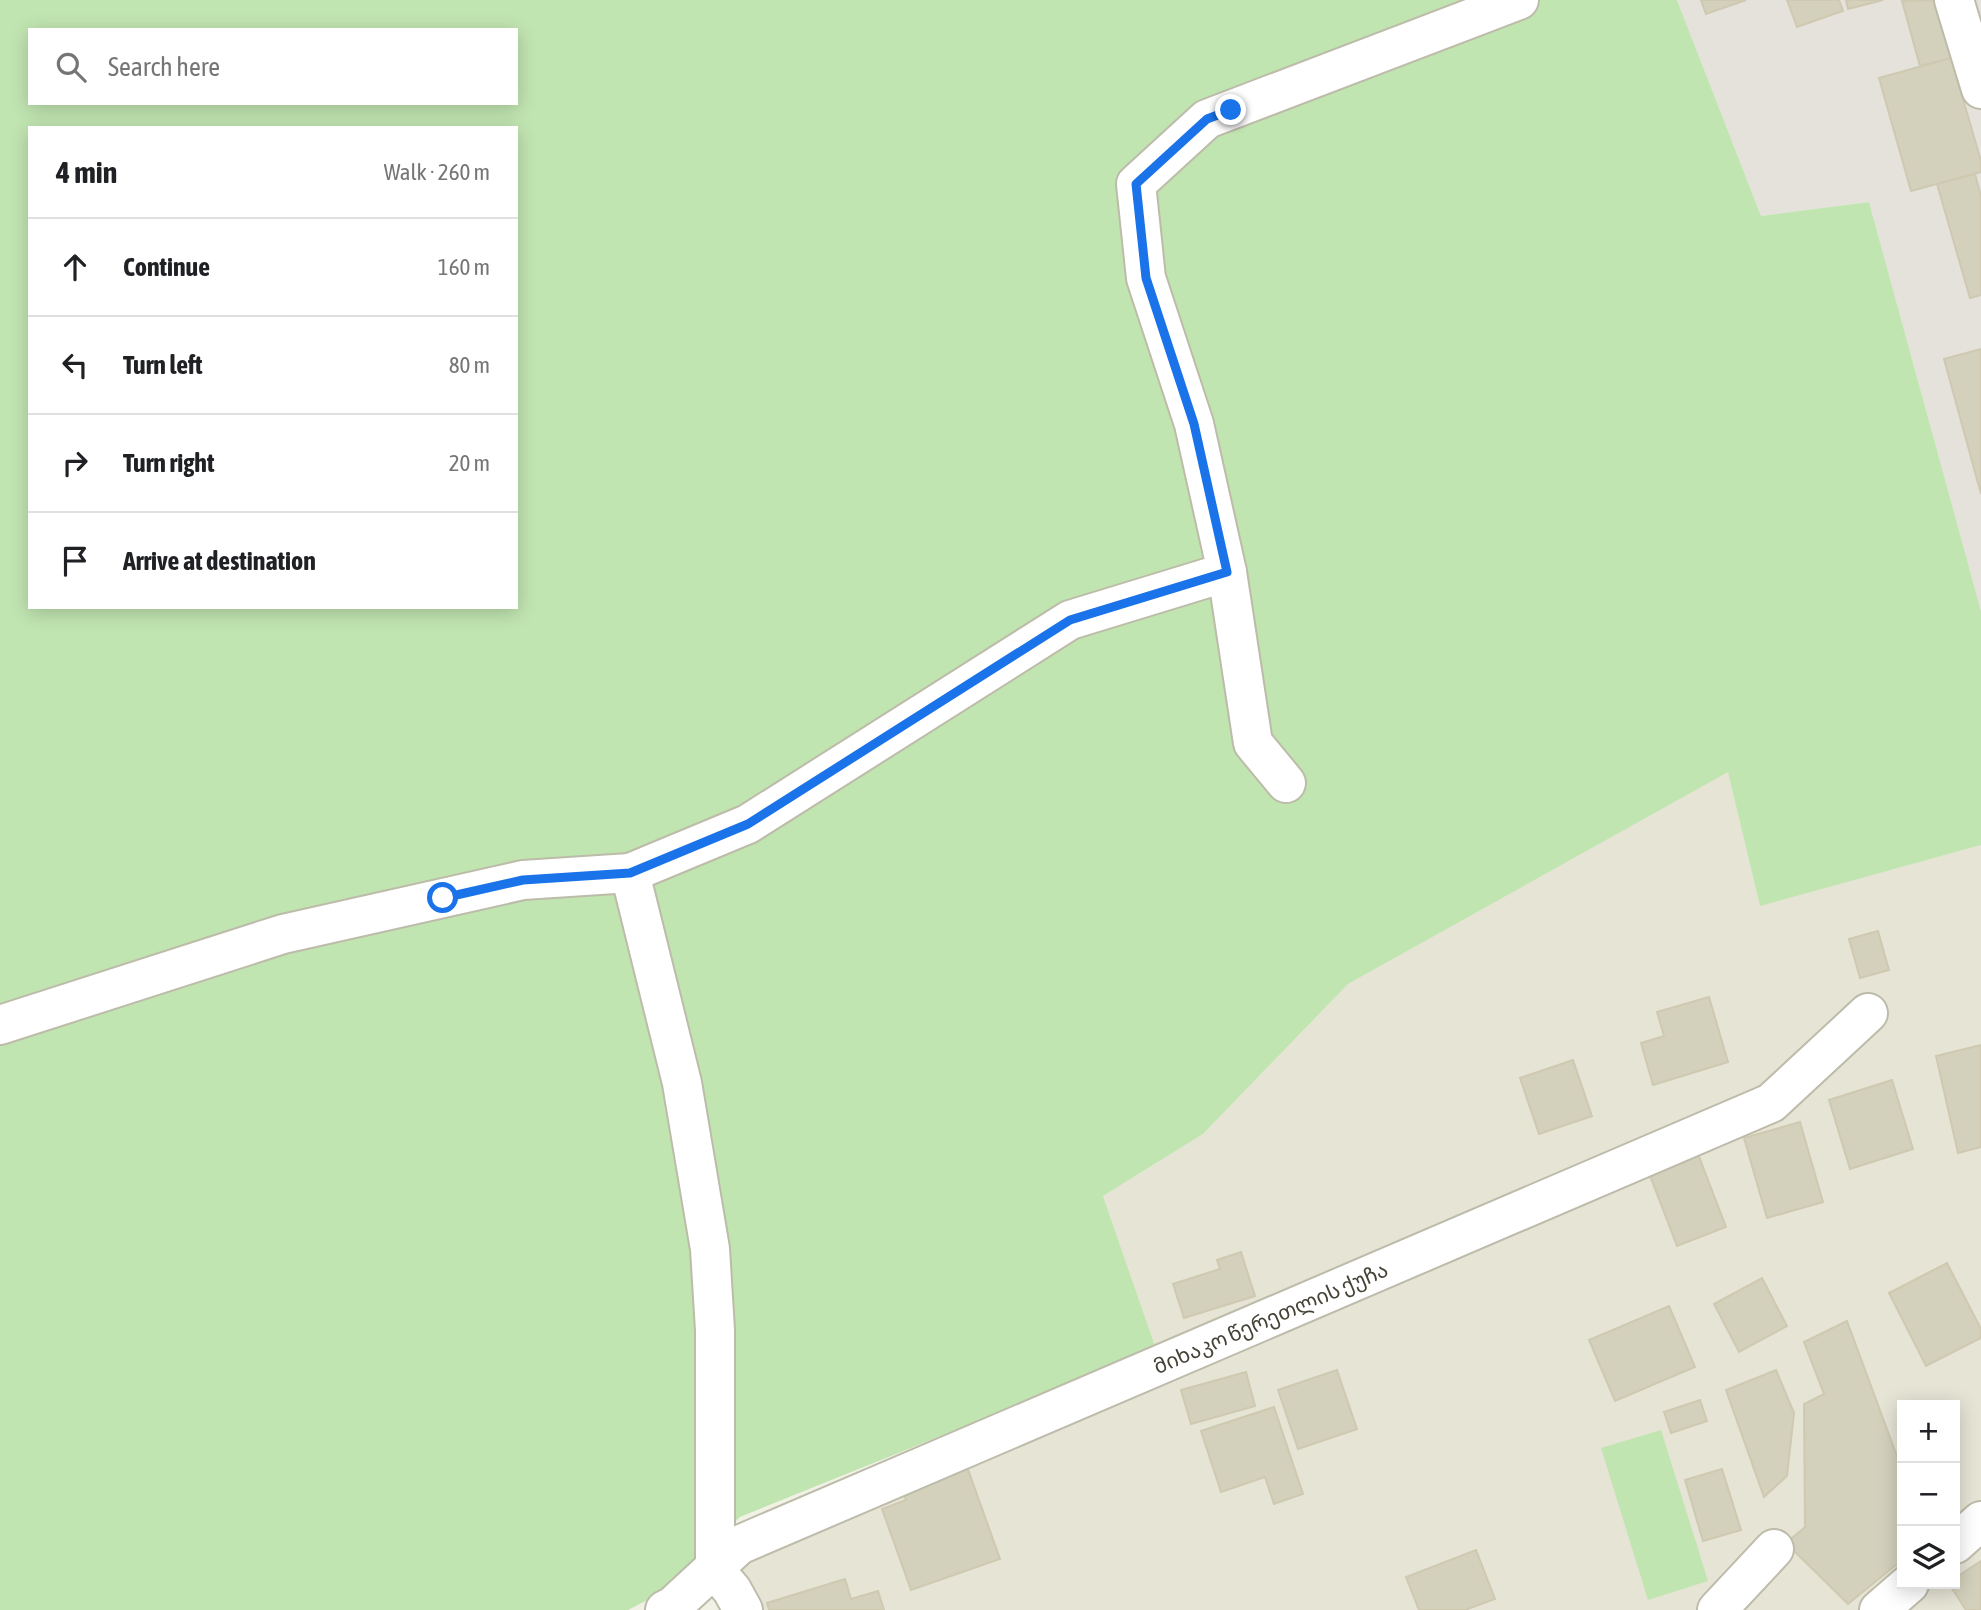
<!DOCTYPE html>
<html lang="en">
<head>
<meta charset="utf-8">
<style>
	:root { --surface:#fff; --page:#f2f2f2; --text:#202124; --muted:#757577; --line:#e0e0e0 }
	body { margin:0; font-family:"Asap Condensed","Noto Sans Georgian",sans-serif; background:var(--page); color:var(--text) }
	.controls { position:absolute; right:21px; bottom:21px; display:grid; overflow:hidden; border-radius:0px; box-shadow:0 4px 18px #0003 }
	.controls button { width:63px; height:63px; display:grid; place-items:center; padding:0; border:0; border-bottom:2px solid var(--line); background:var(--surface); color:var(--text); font:35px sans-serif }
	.stop { position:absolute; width:21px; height:21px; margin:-16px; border:5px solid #1a73e8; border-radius:50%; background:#fff }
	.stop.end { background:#1a73e8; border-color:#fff; box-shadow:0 2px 7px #0008 }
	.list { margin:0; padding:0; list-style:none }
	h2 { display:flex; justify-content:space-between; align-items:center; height:91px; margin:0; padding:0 28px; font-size:30px }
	h2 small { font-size:23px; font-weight:400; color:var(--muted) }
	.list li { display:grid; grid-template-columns:46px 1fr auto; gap:21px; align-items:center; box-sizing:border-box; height:98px; padding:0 28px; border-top:2px solid var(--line) }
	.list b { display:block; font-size:26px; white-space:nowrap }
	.list em { font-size:23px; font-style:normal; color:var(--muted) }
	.icon { flex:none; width:38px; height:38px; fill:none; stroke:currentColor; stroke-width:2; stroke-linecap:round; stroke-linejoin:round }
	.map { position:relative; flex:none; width:1981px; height:1610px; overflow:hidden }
	.search { position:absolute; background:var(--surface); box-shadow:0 4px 18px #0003; left:28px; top:28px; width:490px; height:77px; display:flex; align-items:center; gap:18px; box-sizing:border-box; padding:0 24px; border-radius:0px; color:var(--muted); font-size:26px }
	.panel { position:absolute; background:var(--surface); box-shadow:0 4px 18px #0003; left:28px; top:126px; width:490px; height:483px; border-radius:0px }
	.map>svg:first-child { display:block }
</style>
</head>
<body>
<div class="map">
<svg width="1981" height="1610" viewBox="0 0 1981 1610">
	<rect width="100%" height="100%" fill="#f2f1e6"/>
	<path fill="#e6e4d5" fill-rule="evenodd" d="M1728 771 1760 905 1981 845V1610H756L733 1568 1164 1372 1103 1196 1203 1134 1348 984ZM1902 1405H1955V1584H1902Z"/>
	<path fill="#e4e2db" d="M1677 0H1981V611L1869 202 1761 216Z"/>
	<g fill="#c1e5b1" fill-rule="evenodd">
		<path d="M0 0H1677L1761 216 1869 202 1981 611V845L1760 906 1728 772 1348 984 1203 1134 1103 1196 1156 1349 740 1517 659 1594 628 1610H0ZM30 30H516V103H30ZM30 128H516V607H30Z"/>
		<path d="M1661 1430 1708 1581 1648 1600 1601 1448Z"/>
	</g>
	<g fill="#d3d0bc" stroke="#cec9b0" stroke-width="2">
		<path d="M1701 0H1746L1706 14Z"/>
		<path d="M1787 0H1839L1843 11 1797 27Z"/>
		<path d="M1846 0H1883L1848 9Z"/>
		<path d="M1935 0 1951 58 1920 66 1902 1Z"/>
		<path d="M1951 58 1981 161V172L1911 191 1879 78Z"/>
		<path d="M1975 174 1981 196V295L1970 298 1937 184Z"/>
		<path d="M1981 349V494L1944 359Z"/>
		<path d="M1878 931 1889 970 1860 978 1849 939Z"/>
		<path d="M1709 997 1728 1062 1653 1085 1641 1043 1664 1036 1657 1012Z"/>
		<path d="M1981 1045V1147L1958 1153 1936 1056Z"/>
		<path d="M1573 1060 1592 1116 1539 1134 1520 1078Z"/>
		<path d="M1892 1080 1913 1149 1850 1169 1829 1100Z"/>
		<path d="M1800 1122 1823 1202 1767 1218 1744 1138Z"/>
		<path d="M1698 1154 1726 1227 1677 1246 1649 1173Z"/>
		<path d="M1241 1252 1255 1296 1184 1318 1173 1284 1220 1269 1217 1260Z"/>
		<path d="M1947 1263 1981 1329V1338L1926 1366 1889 1293Z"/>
		<path d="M1762 1278 1787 1326 1739 1352 1714 1304Z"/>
		<path d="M1669 1306 1695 1367 1615 1401 1589 1340Z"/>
		<path d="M1847 1321 1902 1470V1560L1848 1604 1786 1543 1805 1527 1804 1404 1824 1394 1804 1342Z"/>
		<path d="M1337 1370 1357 1429 1298 1449 1278 1390Z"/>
		<path d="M1776 1370 1794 1413 1787 1476 1764 1497 1726 1390Z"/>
		<path d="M1246 1372 1255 1406 1191 1424 1181 1390Z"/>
		<path d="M1700 1400 1707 1421 1671 1433 1664 1412Z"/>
		<path d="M1274 1407 1303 1494 1274 1504 1265 1477 1221 1492 1201 1431Z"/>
		<path d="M965 1461 1000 1559 911 1590 882 1509 906 1500 900 1483Z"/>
		<path d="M1722 1469 1741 1530 1703 1541 1685 1480Z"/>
		<path d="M1476 1550 1495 1599 1465 1610H1419L1406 1577Z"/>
		<path d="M1981 1561V1610H1966L1949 1584H1955V1578Z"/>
		<path d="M845 1579 851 1599 878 1591 884 1610H769L767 1603Z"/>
	</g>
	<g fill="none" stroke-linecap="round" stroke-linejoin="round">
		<defs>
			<g id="minor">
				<path d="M1954 0 1981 89"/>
				<path d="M1227 572 1253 743 1286 783"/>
				<path d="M630 873 682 1083 710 1249 715 1330V1570L732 1590 743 1610"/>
				<path d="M0 1025 283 934 523 880 630 873 748 824 1070 620 1227 572 1194 424 1146 278 1136 184 1207 119 1519 0"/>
				<path d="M1955 1544 1981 1521"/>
				<path id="s1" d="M665 1610 673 1606 739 1545 1771 1103 1868 1013"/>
				<path d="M1717 1610 1774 1549"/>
				<path d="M1879 1610 1909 1584"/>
			</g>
		</defs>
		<use href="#minor" stroke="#bdbba9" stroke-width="42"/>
		<use href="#minor" stroke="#fff" stroke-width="38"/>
	</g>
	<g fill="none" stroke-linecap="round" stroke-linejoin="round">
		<path stroke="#1a73e8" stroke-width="9" d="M443 898 523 880 630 873 748 824 1070 620 1227 572 1194 424 1146 278 1136 184 1207 119 1231 110"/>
	</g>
	<g text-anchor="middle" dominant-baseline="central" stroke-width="5" stroke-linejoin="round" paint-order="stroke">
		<g font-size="21" fill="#454236" stroke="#fff">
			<text stroke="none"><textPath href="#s1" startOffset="677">მიხაკო წერეთლის ქუჩა</textPath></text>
		</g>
	</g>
</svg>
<div class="controls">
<button>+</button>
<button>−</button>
<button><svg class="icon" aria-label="layers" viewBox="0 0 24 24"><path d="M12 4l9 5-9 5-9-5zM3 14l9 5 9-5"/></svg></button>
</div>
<div class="stop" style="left:443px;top:898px"></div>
<div class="stop end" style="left:1231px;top:110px"></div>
<div class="search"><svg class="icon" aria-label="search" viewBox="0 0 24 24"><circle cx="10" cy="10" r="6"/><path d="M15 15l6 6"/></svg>Search here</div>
<section class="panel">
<h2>4 min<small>Walk · 260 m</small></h2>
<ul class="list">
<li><svg class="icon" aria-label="ahead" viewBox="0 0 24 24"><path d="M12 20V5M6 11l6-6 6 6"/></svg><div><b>Continue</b></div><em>160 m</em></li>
<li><svg class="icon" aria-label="left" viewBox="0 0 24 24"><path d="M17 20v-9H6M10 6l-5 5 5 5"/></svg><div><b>Turn left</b></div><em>80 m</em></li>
<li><svg class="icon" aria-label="right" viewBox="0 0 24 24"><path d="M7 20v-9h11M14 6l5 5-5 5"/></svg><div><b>Turn right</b></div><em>20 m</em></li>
<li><svg class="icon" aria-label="arrive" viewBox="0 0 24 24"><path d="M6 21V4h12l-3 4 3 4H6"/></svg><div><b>Arrive at destination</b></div></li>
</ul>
</section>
</div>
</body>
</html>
